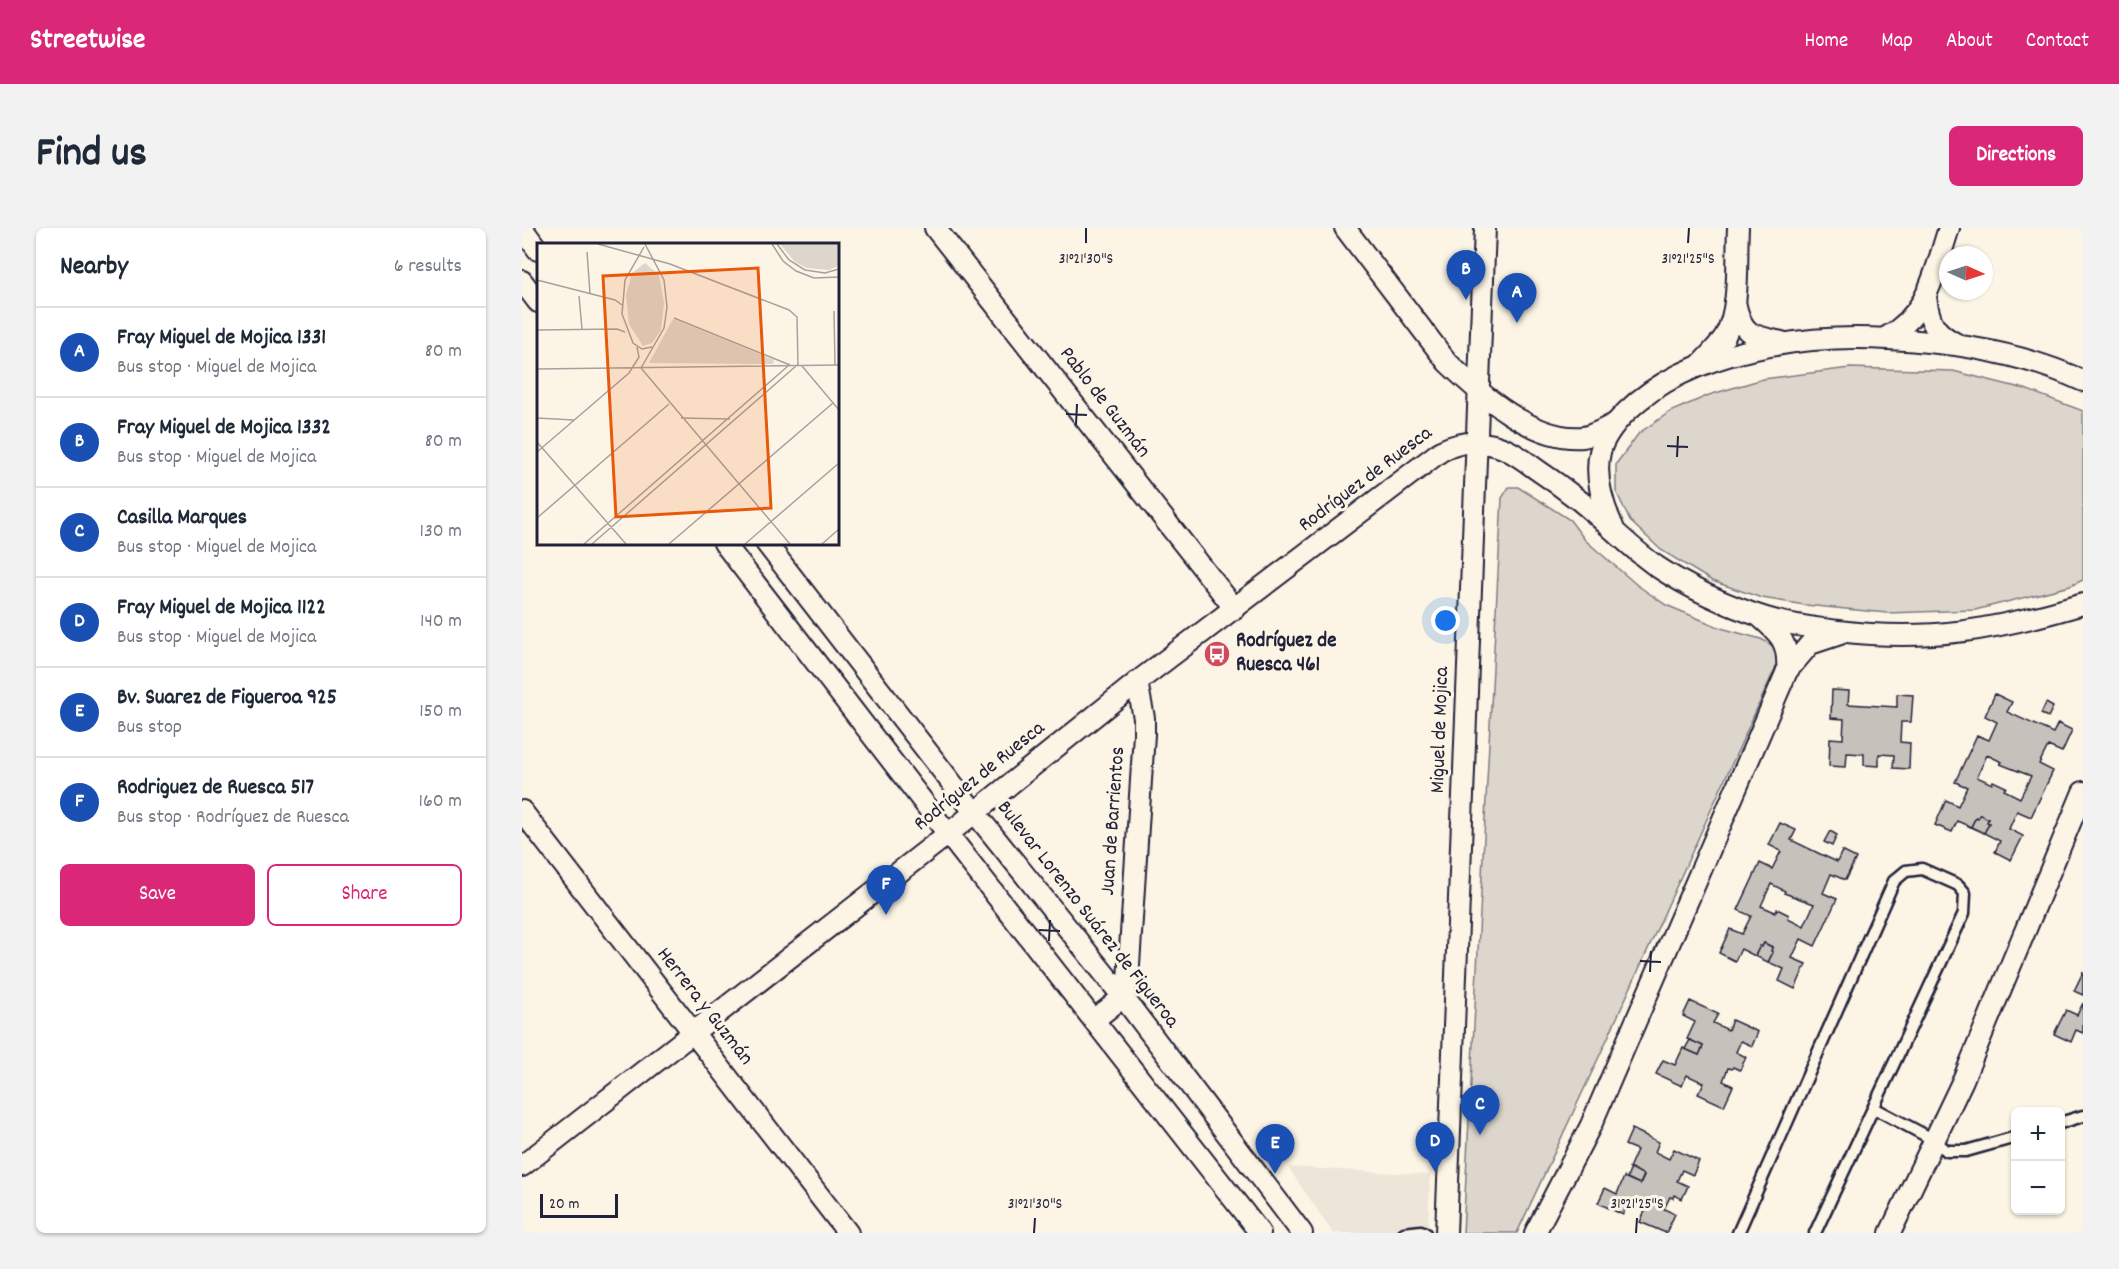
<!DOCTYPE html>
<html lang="en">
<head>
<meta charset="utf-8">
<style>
	:root { --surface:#fff; --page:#f2f2f3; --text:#1f2937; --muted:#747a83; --line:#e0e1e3; --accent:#db2777 }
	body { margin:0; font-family:Dekko,sans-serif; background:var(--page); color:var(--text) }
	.controls { position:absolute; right:18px; bottom:18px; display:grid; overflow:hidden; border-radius:9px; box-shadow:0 2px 4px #0004 }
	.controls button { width:54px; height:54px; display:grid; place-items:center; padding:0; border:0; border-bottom:2px solid var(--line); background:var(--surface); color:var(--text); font:30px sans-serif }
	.compass { position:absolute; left:1417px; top:18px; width:54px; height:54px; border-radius:50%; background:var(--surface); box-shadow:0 2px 4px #0004; rotate:93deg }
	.scale { position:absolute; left:18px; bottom:15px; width:78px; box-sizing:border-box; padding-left:6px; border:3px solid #22223b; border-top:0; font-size:16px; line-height:21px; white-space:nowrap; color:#22223b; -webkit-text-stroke:4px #fcf5e5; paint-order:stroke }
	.you { position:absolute; left:924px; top:393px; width:21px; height:21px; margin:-15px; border:4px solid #fff; border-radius:50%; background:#1a73e8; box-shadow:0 0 0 9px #1a73e833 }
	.badge { display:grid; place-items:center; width:39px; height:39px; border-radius:50%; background:var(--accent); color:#fff; font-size:20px; font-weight:700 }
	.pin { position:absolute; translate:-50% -50px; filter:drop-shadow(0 2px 3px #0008) }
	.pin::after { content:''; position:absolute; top:32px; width:21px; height:18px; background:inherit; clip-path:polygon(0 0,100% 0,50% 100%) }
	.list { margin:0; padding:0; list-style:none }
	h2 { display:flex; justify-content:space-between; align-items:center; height:78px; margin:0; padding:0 24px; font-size:26px }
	h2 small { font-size:20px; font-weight:400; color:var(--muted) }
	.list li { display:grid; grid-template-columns:39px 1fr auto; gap:18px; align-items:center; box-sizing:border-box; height:90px; padding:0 24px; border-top:2px solid var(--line) }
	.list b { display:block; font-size:22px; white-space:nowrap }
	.list p { margin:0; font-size:20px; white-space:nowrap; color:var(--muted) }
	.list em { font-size:20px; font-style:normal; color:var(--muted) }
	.actions { display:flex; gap:12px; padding:18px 24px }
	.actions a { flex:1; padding:14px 0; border:2px solid var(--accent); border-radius:9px; text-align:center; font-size:21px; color:var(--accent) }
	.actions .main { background:var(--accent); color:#fff }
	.map { position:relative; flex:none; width:1561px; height:1005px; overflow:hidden; border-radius:9px }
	header { display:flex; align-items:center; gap:36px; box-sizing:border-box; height:84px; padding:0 30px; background:var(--accent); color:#fff }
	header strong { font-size:28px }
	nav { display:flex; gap:33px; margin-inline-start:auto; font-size:21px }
	.intro { display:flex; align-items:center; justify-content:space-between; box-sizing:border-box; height:144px; padding:0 36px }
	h1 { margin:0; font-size:42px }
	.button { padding:15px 27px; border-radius:9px; background:var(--accent); color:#fff; font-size:21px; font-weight:700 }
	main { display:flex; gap:36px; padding:0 36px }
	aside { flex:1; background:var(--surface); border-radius:9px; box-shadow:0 2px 4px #0004 }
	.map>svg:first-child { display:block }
</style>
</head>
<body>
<header>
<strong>Streetwise</strong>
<nav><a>Home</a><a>Map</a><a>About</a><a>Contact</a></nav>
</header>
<div class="intro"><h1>Find us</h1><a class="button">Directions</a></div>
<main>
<aside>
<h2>Nearby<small>6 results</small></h2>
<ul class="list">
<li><span class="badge" style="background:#1a4fb4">A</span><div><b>Fray Miguel de Mojica 1331</b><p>Bus stop · Miguel de Mojica</p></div><em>80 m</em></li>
<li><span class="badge" style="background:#1a4fb4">B</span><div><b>Fray Miguel de Mojica 1332</b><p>Bus stop · Miguel de Mojica</p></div><em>80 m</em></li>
<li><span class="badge" style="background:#1a4fb4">C</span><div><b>Casilla Marques</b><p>Bus stop · Miguel de Mojica</p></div><em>130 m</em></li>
<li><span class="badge" style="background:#1a4fb4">D</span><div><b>Fray Miguel de Mojica 1122</b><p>Bus stop · Miguel de Mojica</p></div><em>140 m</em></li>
<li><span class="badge" style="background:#1a4fb4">E</span><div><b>Bv. Suarez de Figueroa 925</b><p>Bus stop</p></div><em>150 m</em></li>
<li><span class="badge" style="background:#1a4fb4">F</span><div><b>Rodriguez de Ruesca 517</b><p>Bus stop · Rodríguez de Ruesca</p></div><em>160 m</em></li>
</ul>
<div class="actions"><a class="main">Save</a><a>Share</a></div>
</aside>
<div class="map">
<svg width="1561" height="1005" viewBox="0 0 1561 1005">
	<rect width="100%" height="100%" fill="#fcf5e5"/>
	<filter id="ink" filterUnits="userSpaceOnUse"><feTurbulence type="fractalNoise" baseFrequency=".0167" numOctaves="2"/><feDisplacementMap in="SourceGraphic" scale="12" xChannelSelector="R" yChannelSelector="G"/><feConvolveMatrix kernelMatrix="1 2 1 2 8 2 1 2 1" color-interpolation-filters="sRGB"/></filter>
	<g filter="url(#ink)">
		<path fill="#ece5d8" d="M766 939 908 947 906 1005H811Z"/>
		<g fill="#dcd6cc" stroke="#7f7c84" stroke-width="1.5">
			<path d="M1328 140 1431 143 1503 161 1561 183V352L1548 358 1453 382 1365 385 1283 377 1240 370 1190 353 1139 322 1108 293 1094 263V236L1117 205 1148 184 1187 167 1241 151Z"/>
			<path d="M987 259H996L1048 292 1063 312 1115 357 1144 377 1199 400 1239 411 1253 419 1256 434 1083 816 995 1005H941L980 270Z"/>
		</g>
		<g fill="#c6c1bb" stroke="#22223b" stroke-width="1.5" fill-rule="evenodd">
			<path d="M1310 462 1327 463 1326 476 1375 479V466L1391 467 1389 494H1379L1378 514 1388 515 1387 541 1371 540 1372 527 1357 526V538L1342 537V526L1325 525 1324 539 1307 538 1308 510 1321 511 1322 491 1309 490Z"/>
			<path d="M1473 466 1490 474 1485 484 1531 505 1536 495 1550 502 1540 524 1526 518 1517 536 1531 543 1509 589 1495 583 1487 601 1501 608 1489 632 1473 624 1478 613 1462 605 1467 595 1465 594 1466 591 1458 586 1456 590 1454 589 1449 599 1435 593 1430 604 1413 597 1424 572 1436 578 1445 559 1433 554 1455 507 1467 512 1475 494 1463 488ZM1465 527 1480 534 1478 536 1509 548 1498 570 1482 562 1484 559 1471 553 1470 556 1455 549Z"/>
			<path d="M1524 475 1531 479 1526 489 1519 486Z"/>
			<path d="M1458 586 1466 591 1465 594 1467 595 1462 605 1449 599 1454 589 1456 590Z"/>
			<path d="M1258 595 1274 602 1269 612 1296 625 1315 634 1320 623 1334 630 1323 652 1309 646 1301 665 1315 671 1293 718 1279 711 1270 730 1284 736 1273 761 1257 753 1262 741 1246 734 1251 724 1249 723 1250 719 1242 715 1240 719 1238 718 1233 728 1219 721 1213 733 1197 725 1208 701 1220 706 1229 688 1216 682 1238 635 1250 641 1259 623 1247 617ZM1249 656 1263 663 1262 665 1292 676 1282 698 1266 690 1267 687 1255 681 1253 684 1239 678Z"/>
			<path d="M1308 603 1315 607 1310 618 1302 614Z"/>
			<path d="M1242 715 1250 719 1249 723 1251 724 1246 734 1233 728 1238 718 1240 719Z"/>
			<path d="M1561 744V767L1552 763Z"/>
			<path d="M1168 773 1196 786 1191 795 1206 802 1210 792 1236 804 1230 818 1219 813 1214 824 1224 829 1218 842 1211 839 1210 841 1206 840 1201 853 1211 858 1202 878 1176 866 1182 855 1165 847 1160 858 1134 846 1141 832 1153 837 1161 820 1177 827 1181 818 1165 811 1173 794 1161 788Z"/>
			<path d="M1561 775V805L1554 802 1549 814 1532 806 1544 782 1555 787Z"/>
			<path d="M1168 812 1181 818 1177 827 1163 821Z"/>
			<path d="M1110 901 1137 914 1133 924 1147 931 1152 921 1177 933 1171 947 1160 942 1155 953 1166 958 1160 971 1152 967 1151 970 1148 969 1142 981 1153 986 1144 1005 1118 994 1123 983 1106 975 1101 987 1076 975 1083 960 1095 966 1102 949 1118 956 1122 947 1107 940 1115 922 1103 917Z"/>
			<path d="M1109 940 1122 947 1118 956 1105 950Z"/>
		</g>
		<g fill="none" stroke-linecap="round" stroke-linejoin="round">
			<defs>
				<g id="service">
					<path d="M1352 880 1412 912 1425 923H1444L1494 909"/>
					<path d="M1538 895 1561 888"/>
					<path d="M882 1005 899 1003 903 1005"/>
					<path d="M1216 1005 1372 653 1384 643 1400 641 1436 657 1443 665 1442 685 1293 1005"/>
				</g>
				<g id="minor">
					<path d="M0 0 16 22"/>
					<path d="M413 0 713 381"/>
					<path d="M823 0 925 134C958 166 1012 214 1061 209 1072 207 1082 201 1092 196"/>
					<path d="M0 53 16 74"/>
					<path d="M1404 69C1407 93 1412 105 1435 116"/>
					<path d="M1213 74C1220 107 1229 108 1260 114"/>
					<path d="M1363 110C1407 86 1412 45 1427 0"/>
					<path d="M1178 137C1186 128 1197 118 1203 108 1219 79 1214 33 1216 0"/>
					<path d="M1091 299C1081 277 1072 250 1078 224 1082 208 1093 195 1105 183 1168 122 1281 106 1366 111 1432 114 1501 125 1561 153"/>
					<path d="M202 315 426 606 738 1005"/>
					<path d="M244 315 453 585 601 769 780 1005"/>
					<path d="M1238 389C1259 407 1267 415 1265 443L1288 416 1318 406"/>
					<path d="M0 583 326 1005"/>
					<path d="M572 792 601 769 606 752 622 506V490L615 454"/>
					<path d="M0 938 426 606 615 454 919 223C937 214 954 212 975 218 989 222 1003 233 1014 241 1029 251 1044 262 1058 273 1084 294 1107 319 1134 338 1167 360 1206 378 1244 390 1267 397 1292 400 1316 403 1407 414 1474 402 1561 376"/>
					<path d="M924 1005 963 0"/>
					<path d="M1013 1005 1069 897 1265 443"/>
					<path d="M1368 1005 1441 852 1561 564"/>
				</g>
			</defs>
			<use href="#service" stroke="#22223b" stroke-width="15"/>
			<use href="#minor" stroke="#22223b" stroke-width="24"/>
			<use href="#service" stroke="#fcf5e5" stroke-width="10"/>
			<use href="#minor" stroke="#fcf5e5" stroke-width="20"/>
		</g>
	</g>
	<path fill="none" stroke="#22223b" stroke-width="2" d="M564 15V0M1166 15 1167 0M544 186 565 187M554 197 555 176M1145 218 1166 219M1155 229 1156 208M517 702 538 703M527 713 528 692M1118 733 1139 734M1128 744 1129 723M512 1005 513 990M1114 1005 1115 990"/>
	<defs>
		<symbol id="bus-disc" viewBox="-11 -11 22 22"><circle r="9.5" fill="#d1495b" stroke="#fcf5e5"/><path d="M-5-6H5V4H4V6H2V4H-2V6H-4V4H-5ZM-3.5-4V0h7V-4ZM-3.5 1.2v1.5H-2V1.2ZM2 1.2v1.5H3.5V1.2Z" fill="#fff"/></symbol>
	</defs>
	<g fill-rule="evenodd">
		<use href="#bus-disc" x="680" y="411" width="30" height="30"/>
	</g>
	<g text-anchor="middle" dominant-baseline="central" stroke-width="6" stroke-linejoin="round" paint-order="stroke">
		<g font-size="21" fill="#22223b" stroke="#fcf5e5">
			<text transform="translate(582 175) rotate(52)">Pablo de Guzmán</text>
			<text transform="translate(844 252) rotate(-37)">Rodríguez de Ruesca</text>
			<text transform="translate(919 502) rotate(-88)">Miguel de Mojica</text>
			<text transform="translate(458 549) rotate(-39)">Rodríguez de Ruesca</text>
			<text transform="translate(592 593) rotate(-86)">Juan de Barrientos</text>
			<text transform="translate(565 687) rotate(52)">Bulevar Lorenzo Suárez de Figueroa</text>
			<text transform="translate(182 779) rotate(52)">Herrera y Guzmán</text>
		</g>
		<g font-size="21" font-weight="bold" fill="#22223b" stroke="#fcf5e5" text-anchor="start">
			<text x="714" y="414">Rodríguez de<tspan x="714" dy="24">Ruesca 461</tspan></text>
		</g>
	</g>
	<g transform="translate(15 15)">
		<rect width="302" height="302" fill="#fcf5e5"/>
		<path d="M243 1H301V23L292 27 270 25 258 19ZM108 20 122 32 127 60 124 87 115 100 106 103 92 81 89 52 95 30ZM136 76 196 100 237 117 236 121 112 120Z" fill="#dcd6cc"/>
		<path fill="none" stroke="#a5a1a1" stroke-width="1.5" d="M61 1 133 21 252 67 260 74 261 123M235 1 246 18 259 28 277 35 302 34M240 1 252 17 268 27 288 30 302 26M107 4 88 37 85 71 96 100 105 106 115 104M50 9 53 50M0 37 78 57 85 62M42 53 45 86M297 68 298 122M137 75 253 122M0 87 80 86 88 89M265 123 302 167M104 125 253 301M104 125 127 85 130 64 127 37 108 1M0 126 302 122M0 175 37 177M144 175 193 176M0 199 89 301M0 209 92 130 102 114 100 104M0 275 132 161M47 301 251 123M55 301 259 123M132 301 296 160M208 301 302 220M285 301 302 286"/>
		<path fill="#e8590c" fill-opacity="0.15" stroke="#e8590c" stroke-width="3" d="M221 25 234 265 79 274 66 33Z"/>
		<rect width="302" height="302" fill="none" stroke="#22223b" stroke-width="3"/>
	</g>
	<g font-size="15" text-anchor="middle" fill="#22223b" stroke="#fcf5e5" stroke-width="6" stroke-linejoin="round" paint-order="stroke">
		<text x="564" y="35">31°21'30"S</text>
		<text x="1166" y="35">31°21'25"S</text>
		<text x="513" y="980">31°21'30"S</text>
		<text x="1115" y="980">31°21'25"S</text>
	</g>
</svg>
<div class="controls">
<button>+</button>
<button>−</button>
</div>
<svg class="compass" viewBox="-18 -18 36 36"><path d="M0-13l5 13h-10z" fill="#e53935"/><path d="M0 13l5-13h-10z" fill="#747a83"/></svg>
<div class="scale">20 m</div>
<div class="you"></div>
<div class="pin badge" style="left:995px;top:95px;background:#1a4fb4">A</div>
<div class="pin badge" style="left:944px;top:72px;background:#1a4fb4">B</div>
<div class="pin badge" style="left:958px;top:907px;background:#1a4fb4">C</div>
<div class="pin badge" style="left:913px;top:944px;background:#1a4fb4">D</div>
<div class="pin badge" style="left:753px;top:946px;background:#1a4fb4">E</div>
<div class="pin badge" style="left:364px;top:687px;background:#1a4fb4">F</div>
</div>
</main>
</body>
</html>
